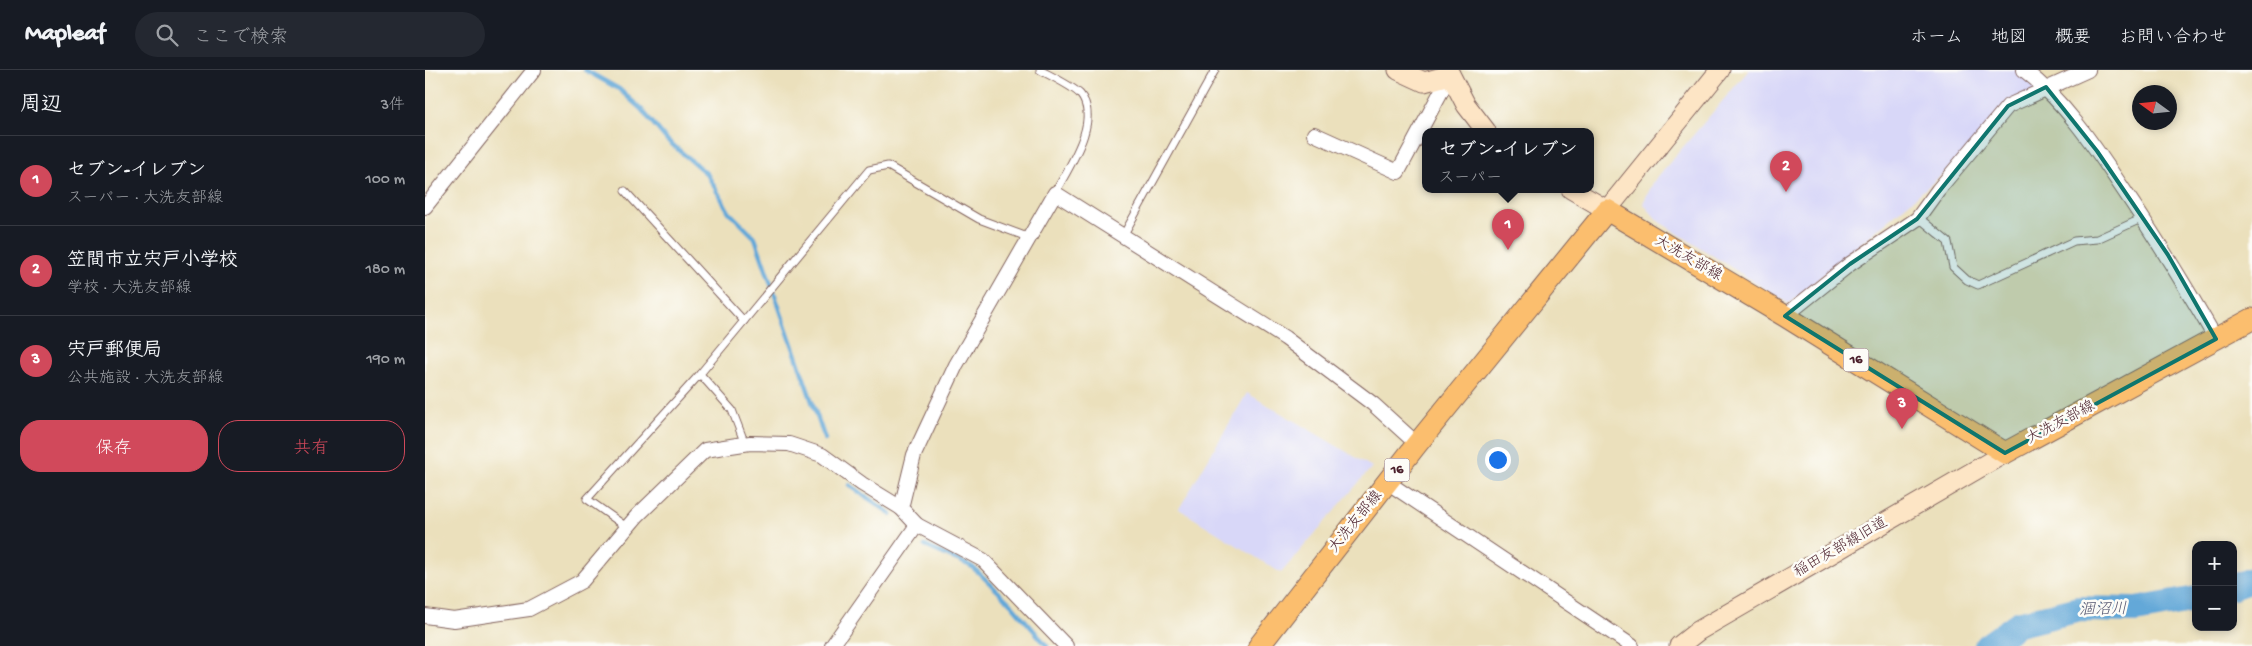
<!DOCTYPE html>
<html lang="ja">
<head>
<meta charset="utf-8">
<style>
	:root { --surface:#171b24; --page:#242831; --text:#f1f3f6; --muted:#9ea1a6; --line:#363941; --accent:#d1495b }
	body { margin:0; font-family:"Gochi Hand","Klee One",sans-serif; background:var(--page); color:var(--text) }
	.controls { position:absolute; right:15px; bottom:15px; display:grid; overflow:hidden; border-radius:10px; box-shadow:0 2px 8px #0003 }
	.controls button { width:45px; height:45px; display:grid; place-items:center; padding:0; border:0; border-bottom:1px solid var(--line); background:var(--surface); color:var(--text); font:25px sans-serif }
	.compass { position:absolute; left:1707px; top:15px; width:45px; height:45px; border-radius:50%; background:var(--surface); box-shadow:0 2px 8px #0003; rotate:285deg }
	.you { position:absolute; left:1072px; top:389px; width:18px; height:18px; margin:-12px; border:4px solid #fff; border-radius:50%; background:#1a73e8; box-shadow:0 0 0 8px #1a73e833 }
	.badge { display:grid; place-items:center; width:32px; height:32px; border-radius:50%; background:var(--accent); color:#fff; font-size:16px; font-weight:700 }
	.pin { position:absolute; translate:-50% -41px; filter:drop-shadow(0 1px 2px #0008) }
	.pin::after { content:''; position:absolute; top:26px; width:18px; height:15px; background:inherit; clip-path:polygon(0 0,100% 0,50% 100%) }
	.popup { position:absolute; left:997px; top:58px; width:172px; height:65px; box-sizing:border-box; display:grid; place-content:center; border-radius:10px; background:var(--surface); filter:drop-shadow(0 1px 4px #0005); font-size:16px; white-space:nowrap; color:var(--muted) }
	.popup b { font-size:19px; color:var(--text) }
	.popup::after { content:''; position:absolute; left:50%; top:100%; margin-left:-10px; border:10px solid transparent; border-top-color:var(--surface) }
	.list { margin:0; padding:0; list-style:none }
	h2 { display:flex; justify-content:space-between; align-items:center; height:65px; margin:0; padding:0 20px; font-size:21px }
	h2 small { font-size:16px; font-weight:400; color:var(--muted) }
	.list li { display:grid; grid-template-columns:32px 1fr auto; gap:15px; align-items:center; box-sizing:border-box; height:90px; padding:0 20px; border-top:1px solid var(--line) }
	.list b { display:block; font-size:19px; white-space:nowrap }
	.list p { margin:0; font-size:16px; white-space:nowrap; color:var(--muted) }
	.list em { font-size:16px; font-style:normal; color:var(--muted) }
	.actions { display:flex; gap:10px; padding:15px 20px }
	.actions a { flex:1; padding:11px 0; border:1px solid var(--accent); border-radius:20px; text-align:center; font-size:18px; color:var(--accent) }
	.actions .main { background:var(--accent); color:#fff }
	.icon { flex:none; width:28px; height:28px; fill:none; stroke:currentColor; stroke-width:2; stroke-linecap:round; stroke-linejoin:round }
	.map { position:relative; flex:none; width:1827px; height:576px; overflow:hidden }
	header { display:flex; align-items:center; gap:30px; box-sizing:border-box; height:70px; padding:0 25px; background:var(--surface); border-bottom:1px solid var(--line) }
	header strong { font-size:24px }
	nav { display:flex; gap:28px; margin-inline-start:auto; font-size:18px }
	.search { width:350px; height:45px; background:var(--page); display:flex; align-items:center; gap:12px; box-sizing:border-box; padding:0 18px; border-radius:28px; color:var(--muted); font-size:19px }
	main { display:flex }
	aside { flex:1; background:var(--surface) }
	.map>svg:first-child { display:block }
</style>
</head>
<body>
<header>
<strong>Mapleaf</strong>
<div class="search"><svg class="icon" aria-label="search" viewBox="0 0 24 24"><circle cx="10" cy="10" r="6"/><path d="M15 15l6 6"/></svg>ここで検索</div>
<nav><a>ホーム</a><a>地図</a><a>概要</a><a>お問い合わせ</a></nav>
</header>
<main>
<aside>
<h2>周辺<small>3件</small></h2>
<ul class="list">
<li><span class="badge">1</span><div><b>セブン-イレブン</b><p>スーパー · 大洗友部線</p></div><em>100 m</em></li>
<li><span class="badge">2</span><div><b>笠間市立宍戸小学校</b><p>学校 · 大洗友部線</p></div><em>180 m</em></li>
<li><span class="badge">3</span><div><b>宍戸郵便局</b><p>公共施設 · 大洗友部線</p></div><em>190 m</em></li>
</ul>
<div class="actions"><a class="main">保存</a><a>共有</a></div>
</aside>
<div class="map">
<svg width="1827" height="576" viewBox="0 0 1827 576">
	<rect width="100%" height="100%" fill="#fdfcf7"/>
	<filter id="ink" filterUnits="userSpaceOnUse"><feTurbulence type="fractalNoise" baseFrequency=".02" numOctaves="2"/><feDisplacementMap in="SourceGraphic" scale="10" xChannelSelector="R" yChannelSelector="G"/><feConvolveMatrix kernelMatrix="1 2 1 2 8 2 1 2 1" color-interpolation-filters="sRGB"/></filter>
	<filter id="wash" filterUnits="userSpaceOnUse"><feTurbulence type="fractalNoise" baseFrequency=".0096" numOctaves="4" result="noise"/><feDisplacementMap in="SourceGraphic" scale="20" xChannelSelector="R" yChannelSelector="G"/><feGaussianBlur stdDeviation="1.12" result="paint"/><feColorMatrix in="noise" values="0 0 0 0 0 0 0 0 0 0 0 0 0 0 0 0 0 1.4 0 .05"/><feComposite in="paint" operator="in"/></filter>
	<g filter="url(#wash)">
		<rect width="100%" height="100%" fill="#ebe0bc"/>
		<g fill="#d8d7f8">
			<path d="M1324 0H1599L1621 17 1364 234 1233 151 1218 133 1229 111Z"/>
			<path d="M822 323 947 397 856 503 754 439Z"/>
		</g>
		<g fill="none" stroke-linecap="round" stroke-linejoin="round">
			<g stroke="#63a8d8" stroke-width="4.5">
				<path d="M160 0 194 19 216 39 242 70 282 104 304 142 330 168 400 369"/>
				<path d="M424 415 466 444"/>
				<path d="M500 476 546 496 554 503 587 535 622 576"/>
			</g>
			<g stroke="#63a8d8" stroke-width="26">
				<path d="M1808 517 1827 510"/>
				<path d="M1562 576 1593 554 1655 539 1711 540 1771 529"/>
			</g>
		</g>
	</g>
	<g filter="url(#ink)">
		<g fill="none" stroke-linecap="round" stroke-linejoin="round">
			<defs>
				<g id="lane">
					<path d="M615 0C626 6 647 16 655 24 677 50 643 98 630 123"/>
					<path d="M200 121 319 251"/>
					<path d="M1493 147 1523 172 1528 197 1542 210 1553 215 1649 171 1672 169 1718 148"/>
					<path d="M699 164 790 0"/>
					<path d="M320 374 307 340 275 304 444 100 463 96 554 149 605 168"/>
					<path d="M203 458 162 429 275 304"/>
				</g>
				<g id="street">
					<path d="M1599 0C1639 31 1668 74 1696 116 1730 166 1761 217 1791 269"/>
					<path d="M889 64 973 102 1025 5"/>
					<path d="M0 137 109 0"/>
					<path d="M1360 246 1425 194 1492 149 1513 120 1583 36 1663 0"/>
					<path d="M962 412 1207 576"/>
					<path d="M492 455 476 438 489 385 531 295 630 123 860 268 948 334 992 374"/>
					<path d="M0 546 29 550 104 539 157 511 212 446 280 380 325 373 364 374 397 385 437 414 476 438"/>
					<path d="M407 576 492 455 558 490 641 576"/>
				</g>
				<g id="secondary">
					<path d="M973 0 999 12 1025 5"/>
					<path d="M1023 0 1041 35 1061 61"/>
					<path d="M1146 119 1182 140 1295 0"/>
					<path d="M1254 576 1273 561 1580 383"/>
				</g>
				<path id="primary" d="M834 576 992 374 1182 140 1360 246 1580 383 1827 249"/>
			</defs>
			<use href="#lane" stroke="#82635e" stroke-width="9"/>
			<use href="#street" stroke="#82635e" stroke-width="16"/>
			<use href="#secondary" stroke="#82635e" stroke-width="21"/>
			<use href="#primary" stroke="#82635e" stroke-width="23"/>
			<use href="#lane" stroke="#fff" stroke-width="7"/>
			<use href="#street" stroke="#fff" stroke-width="14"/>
			<use href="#secondary" stroke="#fde5c5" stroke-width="19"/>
			<use href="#primary" stroke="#fbbe6e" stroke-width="21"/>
		</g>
	</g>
	<path fill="#0f766e" fill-opacity="0.2" stroke="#0f766e" stroke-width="4" stroke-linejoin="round" d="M1621 17 1672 81 1743 185 1791 269 1580 383 1360 246 1425 194 1492 149 1583 36Z"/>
	<g text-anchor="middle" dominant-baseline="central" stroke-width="5" stroke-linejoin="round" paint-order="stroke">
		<g fill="#fdfcf7" stroke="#806168" stroke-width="1">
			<rect x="1418.5" y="278.5" width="25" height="23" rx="4"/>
			<rect x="959.5" y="388.5" width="25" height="23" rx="4"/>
		</g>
		<g font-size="14" font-weight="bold" fill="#4a1f2b">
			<text x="1431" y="290">16</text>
			<text x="972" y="400">16</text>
		</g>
		<g font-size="15" fill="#4a1f2b" stroke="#fdfcf7">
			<text transform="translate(1263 189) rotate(30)">大洗友部線</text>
			<text transform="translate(1636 353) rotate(-28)">大洗友部線</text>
			<text transform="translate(931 452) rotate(-51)">大洗友部線</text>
			<text transform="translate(1416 478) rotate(-30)">稲田友部線旧道</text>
		</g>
		<g font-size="16" font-style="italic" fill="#545670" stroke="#fdfcf7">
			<text transform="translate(1678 541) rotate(-1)">涸沼川</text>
		</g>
	</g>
</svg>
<div class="controls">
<button>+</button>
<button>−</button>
</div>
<svg class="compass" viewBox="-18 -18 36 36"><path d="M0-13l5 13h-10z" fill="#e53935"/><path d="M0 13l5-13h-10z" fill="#9ea1a6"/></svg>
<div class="you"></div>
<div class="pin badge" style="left:1083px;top:180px">1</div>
<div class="popup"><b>セブン-イレブン</b>スーパー</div>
<div class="pin badge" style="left:1361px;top:122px">2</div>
<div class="pin badge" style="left:1477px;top:359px">3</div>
</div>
</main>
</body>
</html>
